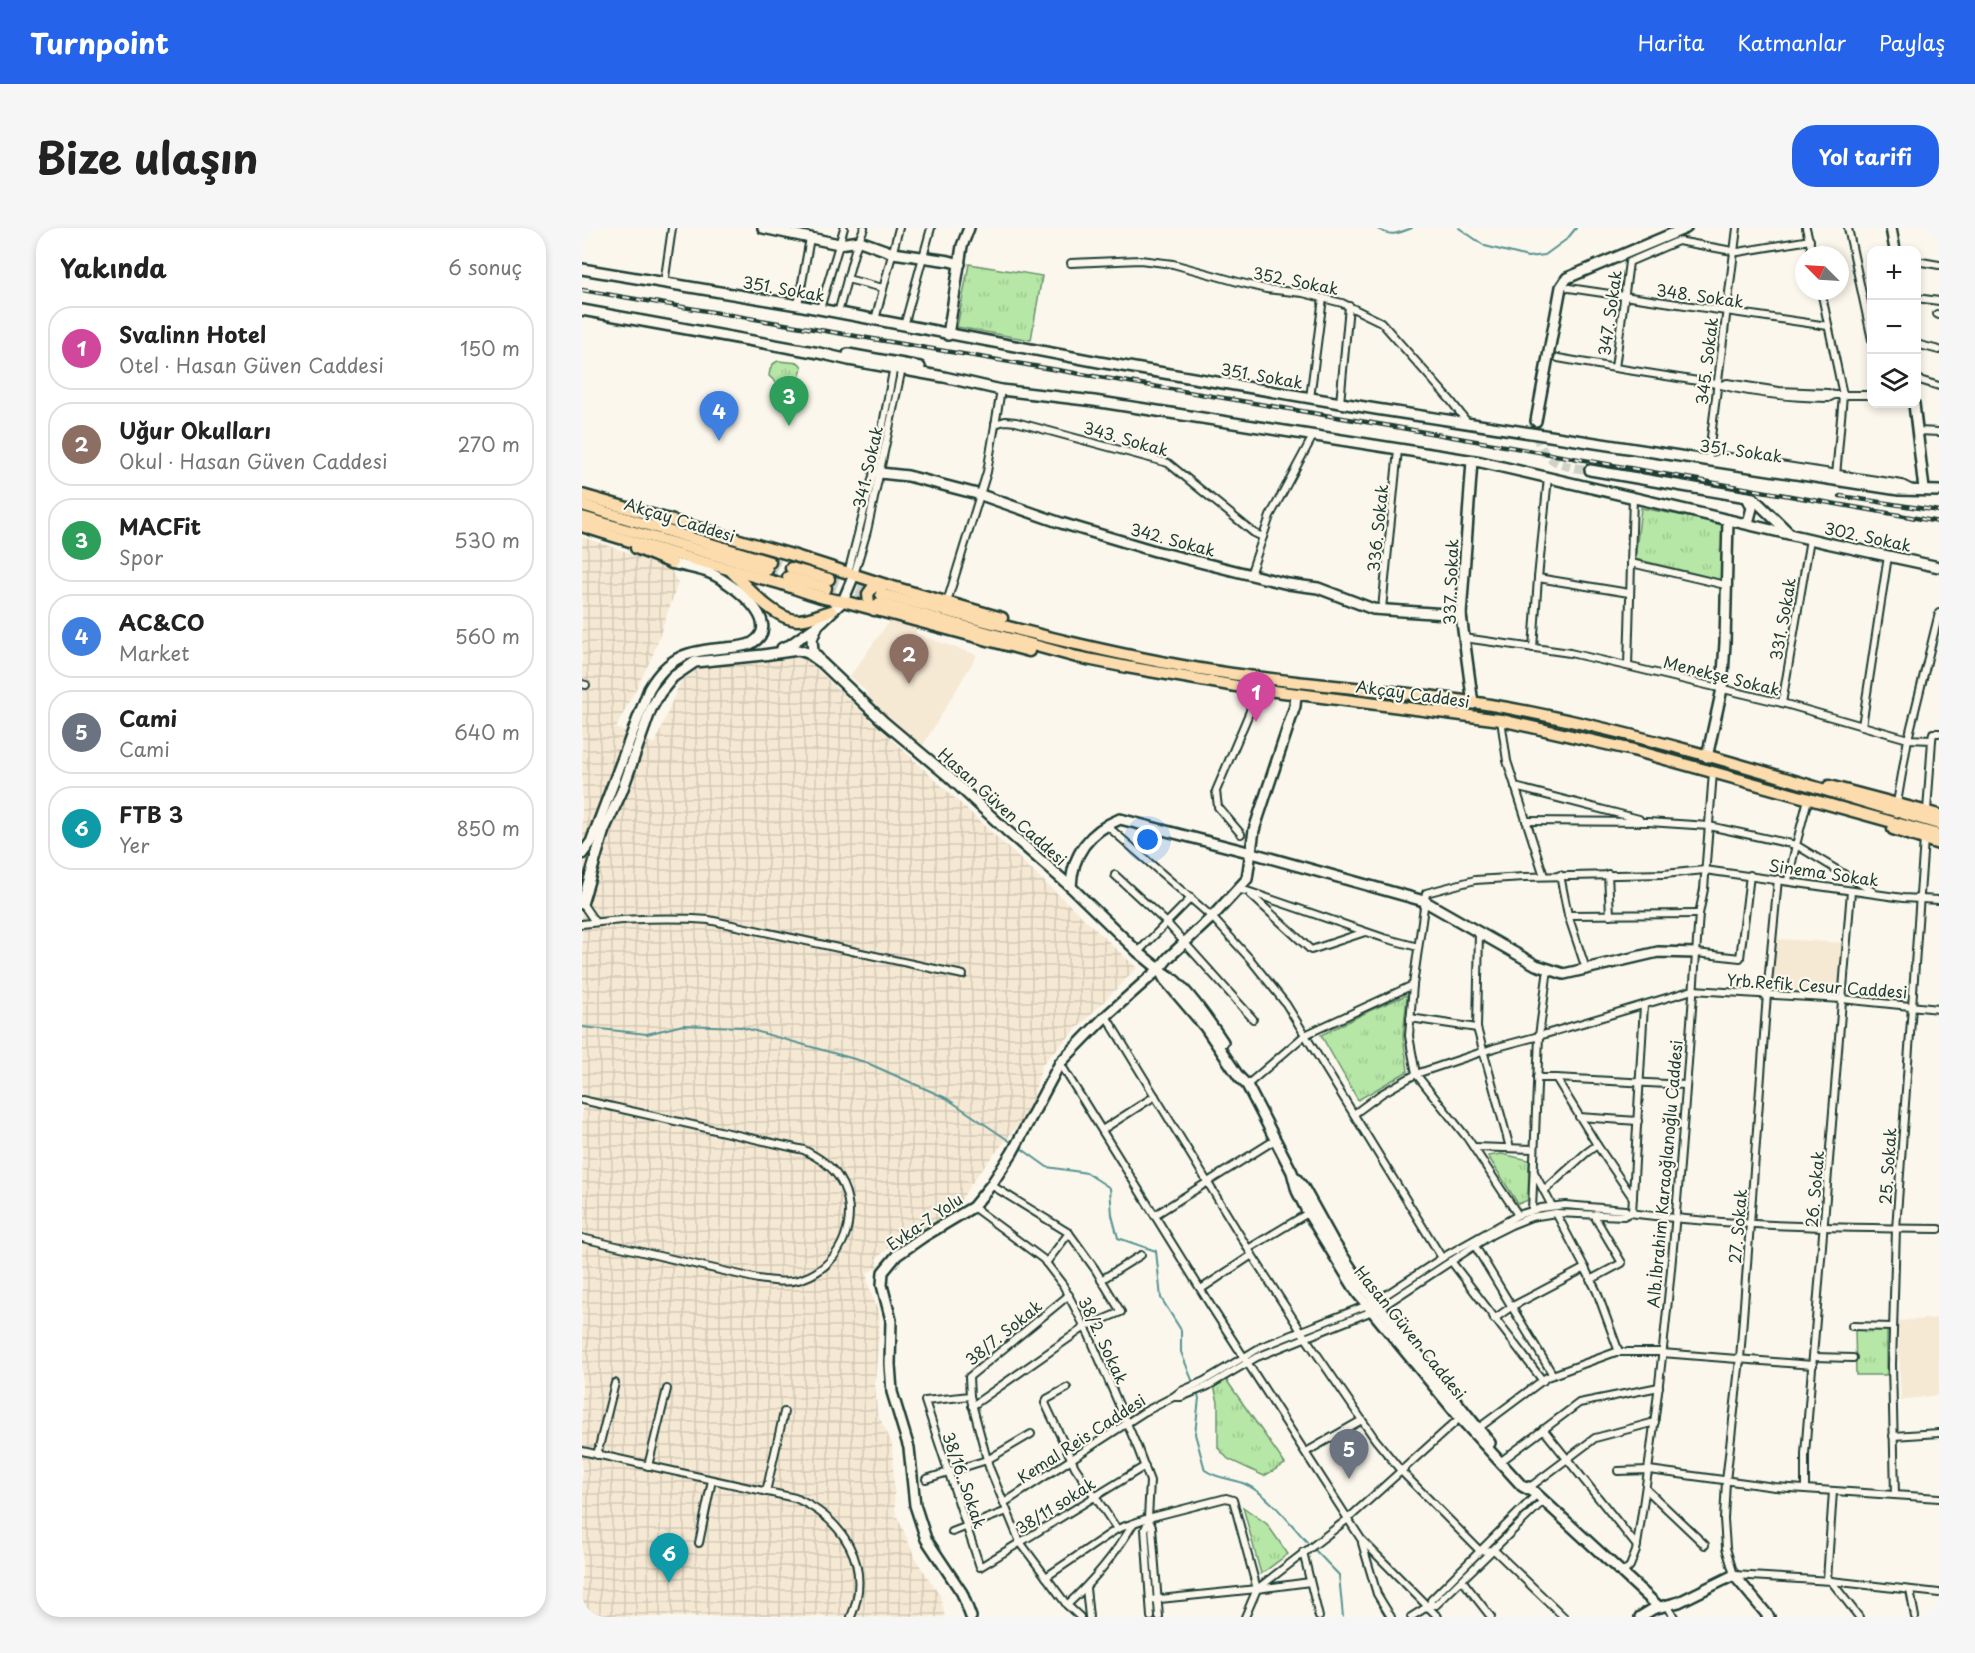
<!DOCTYPE html>
<html lang="tr">
<head>
<meta charset="utf-8">
<style>
	:root { --surface:#fff; --page:#f6f6f6; --text:#222; --muted:#767676; --line:#e0e0e0; --accent:#2563eb }
	body { margin:0; font-family:"Playpen Sans",sans-serif; background:var(--page); color:var(--text) }
	.controls { position:absolute; right:18px; top:18px; display:grid; overflow:hidden; border-radius:12px; box-shadow:0 3px 9px #0003 }
	.controls button { width:54px; height:54px; display:grid; place-items:center; padding:0; border:0; border-bottom:2px solid var(--line); background:var(--surface); color:var(--text); font:30px sans-serif }
	.compass { position:absolute; left:1213px; top:18px; width:54px; height:54px; border-radius:50%; background:var(--surface); box-shadow:0 3px 9px #0003; rotate:294deg }
	.you { position:absolute; left:566px; top:612px; width:21px; height:21px; margin:-15px; border:4px solid #fff; border-radius:50%; background:#1a73e8; box-shadow:0 0 0 9px #1a73e833 }
	.badge { display:grid; place-items:center; width:39px; height:39px; border-radius:50%; background:var(--accent); color:#fff; font-size:20px; font-weight:700 }
	.pin { position:absolute; translate:-50% -50px; filter:drop-shadow(0 2px 3px #0008) }
	.pin::after { content:''; position:absolute; top:32px; width:21px; height:18px; background:inherit; clip-path:polygon(0 0,100% 0,50% 100%) }
	.list { margin:0; padding:0; list-style:none }
	h2 { display:flex; justify-content:space-between; align-items:center; height:78px; margin:0; padding:0 24px; font-size:26px }
	h2 small { font-size:20px; font-weight:400; color:var(--muted) }
	.list li { display:grid; grid-template-columns:39px 1fr auto; gap:18px; align-items:center; box-sizing:border-box; height:84px; margin:0 12px 12px; padding:0 12px; border:2px solid var(--line); border-radius:24px }
	.list b { display:block; font-size:22px; white-space:nowrap }
	.list p { margin:0; font-size:20px; white-space:nowrap; color:var(--muted) }
	.list em { font-size:20px; font-style:normal; color:var(--muted) }
	.icon { flex:none; width:33px; height:33px; fill:none; stroke:currentColor; stroke-width:2; stroke-linecap:round; stroke-linejoin:round }
	.map { position:relative; flex:none; width:1357px; height:1389px; overflow:hidden; border-radius:24px }
	header { display:flex; align-items:center; gap:36px; box-sizing:border-box; height:84px; padding:0 30px; background:var(--accent); color:#fff }
	header strong { font-size:28px }
	nav { display:flex; gap:33px; margin-inline-start:auto; font-size:21px }
	.intro { display:flex; align-items:center; justify-content:space-between; box-sizing:border-box; height:144px; padding:0 36px }
	h1 { margin:0; font-size:42px }
	.button { padding:15px 27px; border-radius:24px; background:var(--accent); color:#fff; font-size:21px; font-weight:700 }
	main { display:flex; gap:36px; padding:0 36px }
	aside { flex:1; background:var(--surface); border-radius:24px; box-shadow:0 3px 9px #0003 }
	.map>svg:first-child { display:block }
</style>
</head>
<body>
<header>
<strong>Turnpoint</strong>
<nav><a>Harita</a><a>Katmanlar</a><a>Paylaş</a></nav>
</header>
<div class="intro"><h1>Bize ulaşın</h1><a class="button">Yol tarifi</a></div>
<main>
<aside>
<h2>Yakında<small>6 sonuç</small></h2>
<ul class="list">
<li><span class="badge" style="background:#d1479c">1</span><div><b>Svalinn Hotel</b><p>Otel · Hasan Güven Caddesi</p></div><em>150 m</em></li>
<li><span class="badge" style="background:#8d6e63">2</span><div><b>Uğur Okulları</b><p>Okul · Hasan Güven Caddesi</p></div><em>270 m</em></li>
<li><span class="badge" style="background:#2e9e5b">3</span><div><b>MACFit</b><p>Spor</p></div><em>530 m</em></li>
<li><span class="badge" style="background:#3f7fe0">4</span><div><b>AC&amp;CO</b><p>Market</p></div><em>560 m</em></li>
<li><span class="badge" style="background:#6b7280">5</span><div><b>Cami</b><p>Cami</p></div><em>640 m</em></li>
<li><span class="badge" style="background:#0f9aa8">6</span><div><b>FTB 3</b><p>Yer</p></div><em>850 m</em></li>
</ul>
</aside>
<div class="map">
<svg width="1357" height="1389" viewBox="0 0 1357 1389">
	<defs>
		<pattern id="industrial-grid" width="8" height="8" patternUnits="userSpaceOnUse" patternTransform="scale(1.5)"><rect width="8" height="8" fill="#f6e9d4"/><path d="M0 4h8M4 0v8" fill="none" stroke="#d2c9b7"/></pattern>
		<pattern id="park-tufts" width="24" height="20" patternUnits="userSpaceOnUse" patternTransform="scale(1.5)"><rect width="24" height="20" fill="#b6e7a6"/><path d="M3 7l-1-3M5 7V3M7 7l1-3M15 17l-1-3M17 17v-4M19 17l1-3" fill="none" stroke="#9cc790"/></pattern>
	</defs>
	<rect width="100%" height="100%" fill="#fbf7ec"/>
	<filter id="ink" filterUnits="userSpaceOnUse"><feTurbulence type="fractalNoise" baseFrequency=".0167" numOctaves="2"/><feDisplacementMap in="SourceGraphic" scale="12" xChannelSelector="R" yChannelSelector="G"/><feConvolveMatrix kernelMatrix="1 2 1 2 8 2 1 2 1" color-interpolation-filters="sRGB"/></filter>
	<g filter="url(#ink)">
		<g fill="#f6e9d4">
			<path d="M308 392 334 400V406L395 427 340 519 283 469 286 465 268 448Z"/>
			<path d="M1194 711 1263 715 1258 768 1189 762Z"/>
			<path d="M1357 1090V1167L1319 1172 1316 1093Z"/>
		</g>
		<path fill="url(#industrial-grid)" d="M0 309 87 338 96 355 70 429 34 500 73 516 98 454 119 438 176 435 215 423 555 740 460 836 448 882 393 950 371 984 309 1018 294 1031 296 1038 285 1045 286 1055 298 1089 293 1155 295 1185 310 1215 313 1283 334 1332 358 1367 363 1389H0Z"/>
		<g fill="url(#park-tufts)" stroke="#6a926d" stroke-width="1.5">
			<path d="M387 36 460 48 449 112 375 99Z"/>
			<path d="M196 133 217 135 220 139 216 155 208 161 198 158 187 148C188 140 189 136 196 133Z"/>
			<path d="M1059 280 1142 295 1140 352 1053 331Z"/>
			<path d="M825 767 821 809 826 843 776 872 739 807 789 782Z"/>
			<path d="M920 926 947 932 946 972 936 976 906 928Z"/>
			<path d="M1273 1102H1305V1147H1274Z"/>
			<path d="M643 1150 703 1236 682 1248 646 1231 636 1220V1174L632 1158Z"/>
			<path d="M661 1279 685 1296 706 1326 679 1346Z"/>
		</g>
		<g fill="none" stroke-linecap="round" stroke-linejoin="round">
			<g stroke="#559292" stroke-width="2">
				<path d="M794 0C808 9 815 6 830 0"/>
				<path d="M877 0 903 18 946 29 963 27 985 11 994 0"/>
				<path d="M0 799 65 806 101 797 159 799 283 834 364 870 429 914"/>
				<path d="M440 921 465 939 505 945 528 960 530 987 536 1010 574 1023 579 1070 599 1102V1124L612 1157"/>
				<path d="M615 1165 617 1170 613 1206 623 1242C635 1251 649 1250 663 1256 686 1266 708 1295 725 1314"/>
				<path d="M733 1322 757 1347 761 1389"/>
			</g>
			<path stroke="#cfd2c7" stroke-width="9" stroke-dasharray="9 4.5" stroke-linecap="butt" d="M954 193C953 232 977 238 1008 242"/>
			<g stroke="#cfd2c7" stroke-width="10" stroke-dasharray="10 5" stroke-linecap="butt">
				<path d="M188 334 209 340"/>
				<path d="M185 342 206 349"/>
				<path d="M247 351 296 365"/>
				<path d="M244 360 293 374"/>
			</g>
			<defs>
				<g id="street">
					<path d="M1224 0 1231 27"/>
					<path d="M1266 0 1290 112"/>
					<path d="M1228 12 1156 24 1096 13 1047 34 1033 140 1135 156C1171 166 1208 169 1246 170L1252 167"/>
					<path d="M1334 33 1357 37"/>
					<path d="M489 35 558 32 591 36 656 54 684 61 721 65 760 75 799 94 869 173 885 194"/>
					<path d="M265 51 301 60"/>
					<path d="M82 56 90 0"/>
					<path d="M987 60 1246 98"/>
					<path d="M1239 63 1261 167 1254 248"/>
					<path d="M1334 70 1357 73"/>
					<path d="M216 77 228 10"/>
					<path d="M238 81 262 0"/>
					<path d="M256 85 273 22 282 0"/>
					<path d="M1355 86 1357 87"/>
					<path d="M293 92 317 0"/>
					<path d="M322 98 349 0"/>
					<path d="M1334 116 1357 122"/>
					<path d="M976 130 1033 140"/>
					<path d="M1334 151 1357 158"/>
					<path d="M1139 157 1145 155 1197 163 1246 165 1252 167H1290"/>
					<path d="M728 170 741 70"/>
					<path d="M758 175 767 78"/>
					<path d="M413 196 423 193 434 194 586 235 672 305 681 309"/>
					<path d="M1336 203 1357 204"/>
					<path d="M1132 232 1141 228 1320 256 1330 261"/>
					<path d="M1126 233 1155 0"/>
					<path d="M1049 335 1143 357"/>
					<path d="M266 345 292 244 312 138"/>
					<path d="M272 347 285 303 320 140"/>
					<path d="M668 347 688 288 731 208"/>
					<path d="M956 350 1047 365"/>
					<path d="M365 374 405 244 419 162"/>
					<path d="M800 381 816 222"/>
					<path d="M882 410 988 425 1053 440 1200 475 1326 511 1315 575"/>
					<path d="M951 420 956 350 966 249"/>
					<path d="M1046 438 1051 269"/>
					<path d="M0 456 4 457"/>
					<path d="M1200 475 1228 311"/>
					<path d="M919 492 925 533 962 648"/>
					<path d="M1280 498 1306 328"/>
					<path d="M1350 512 1351 505H1357"/>
					<path d="M933 559 1057 591"/>
					<path d="M1345 583 1350 512 1326 511 1357 385"/>
					<path d="M944 593 1066 594 1127 598 1214 617 1225 575"/>
					<path d="M524 597 630 689 668 731 704 776 860 1030"/>
					<path d="M659 606 636 579 634 563 668 483 672 461"/>
					<path d="M1026 646 1028 687"/>
					<path d="M533 647 585 695 671 791"/>
					<path d="M978 647 986 687"/>
					<path d="M1196 651 1185 766 1158 1131 1144 1253 1142 1291 1144 1320 1152 1347 1249 1353 1357 1365"/>
					<path d="M1206 652 1214 617 1290 663"/>
					<path d="M655 662 665 663 802 710 836 719"/>
					<path d="M668 666 729 722 783 704"/>
					<path d="M0 675 13 694"/>
					<path d="M0 696C42 691 84 689 127 692L381 747"/>
					<path d="M897 704 895 800 928 920"/>
					<path d="M556 724 609 670"/>
					<path d="M1114 725 1158 730 1168 647"/>
					<path d="M966 741 957 808 1111 762 1260 771 1357 781"/>
					<path d="M1004 741 986 687 1117 686"/>
					<path d="M524 788 670 1027 719 1103 793 1211 820 1244 898 1323 912 1322 982 1389"/>
					<path d="M828 790 895 800"/>
					<path d="M478 835 632 1083 779 1311 856 1389"/>
					<path d="M955 850H974L1015 917 1051 970"/>
					<path d="M974 850 1103 857"/>
					<path d="M665 857 723 807 831 757"/>
					<path d="M0 872 222 922C235 929 249 937 257 950 280 987 261 1036 222 1050 207 1056 192 1053 176 1051L0 1010"/>
					<path d="M772 886 799 866 834 846 827 808 831 757 844 665 893 652 942 649 1082 646 1123 642 1321 670 1357 672"/>
					<path d="M997 889 1056 893"/>
					<path d="M520 902 573 868"/>
					<path d="M892 919 952 921"/>
					<path d="M952 944 970 978"/>
					<path d="M962 963 1004 925 1015 917"/>
					<path d="M391 979 461 1031 481 1057 507 1107 556 1221 568 1253 566 1290 570 1299 577 1389"/>
					<path d="M1050 985 1062 777"/>
					<path d="M573 987 693 912"/>
					<path d="M936 987 886 911 834 846 912 820 957 808 950 982"/>
					<path d="M893 1018 971 1147"/>
					<path d="M666 1021 726 985"/>
					<path d="M869 1033 961 1153"/>
					<path d="M464 1035 487 1005"/>
					<path d="M1003 1040 1015 1064 1037 1124"/>
					<path d="M519 1052 559 1027"/>
					<path d="M1008 1052 1040 1035 1014 991V986"/>
					<path d="M619 1061 670 1027"/>
					<path d="M487 1067 387 1149 388 1168 407 1239 438 1314 485 1377 498 1389"/>
					<path d="M912 1091 929 1079 1003 1040 974 985"/>
					<path d="M1270 1098 1311 1099"/>
					<path d="M1080 1125 1231 1137"/>
					<path d="M1232 1129 1271 1130"/>
					<path d="M485 1160 465 1171 463 1175 493 1239 535 1301"/>
					<path d="M388 1168 343 1173 398 1339 563 1238"/>
					<path d="M591 1169H599L626 1158 675 1129 798 1080 909 1007 929 997 949 989 974 985 1042 988 1047 985"/>
					<path d="M390 1178 503 1099 539 1084 513 1041 487 1005 409 957"/>
					<path d="M961 1201 1055 1318"/>
					<path d="M894 1202 965 1149 1034 1124H1081"/>
					<path d="M1311 1208 1357 1205"/>
					<path d="M0 1223 213 1270C261 1291 291 1337 269 1389"/>
					<path d="M724 1224 780 1192"/>
					<path d="M15 1227 33 1155"/>
					<path d="M922 1231 997 1175 1077 1159"/>
					<path d="M66 1238 85 1161"/>
					<path d="M1036 1243 1067 1242 1193 1259 1357 1270"/>
					<path d="M344 1251 405 1232 449 1206"/>
					<path d="M948 1259 1013 1210 1073 1194"/>
					<path d="M1064 1261 1123 1317"/>
					<path d="M1223 1261V1226L1269 663"/>
					<path d="M184 1264 202 1184"/>
					<path d="M1313 1267 1310 1137 1314 1001 1342 611"/>
					<path d="M422 1275 562 1184 591 1169 599 1163 622 1153 679 1119 793 1074 863 1028 936 987 959 980 983 977 1043 982 1047 985C1150 998 1253 1000 1357 1001"/>
					<path d="M567 1292 563 1301 569 1389"/>
					<path d="M370 1304 425 1283"/>
					<path d="M117 1315 130 1252"/>
					<path d="M780 1315 795 1366 809 1389"/>
					<path d="M721 1324 737 1389"/>
					<path d="M1041 1345 1048 1338 1054 1323C1088 1113 1101 899 1117 686L1122 661 1131 544"/>
					<path d="M464 1349 535 1301 566 1290 644 1270 651 1272 675 1361 663 1389"/>
					<path d="M880 1352 909 1389"/>
					<path d="M1245 1352 1251 1263"/>
					<path d="M1249 1353 1277 1389"/>
					<path d="M504 1360 507 1389"/>
					<path d="M675 1361 728 1354"/>
					<path d="M1328 1362 1333 1389"/>
					<path d="M568 1372 675 1361 767 1290 880 1188"/>
					<path d="M485 1377C511 1353 533 1327 551 1296"/>
					<path d="M848 1377 849 1372 954 1267"/>
					<path d="M1085 1377 1092 1389"/>
					<path d="M829 1389 848 1377H854L961 1273"/>
				</g>
				<g id="secondary">
					<path d="M181 0 257 16 278 13 311 25 367 33 378 36"/>
					<path d="M1309 0 1313 22"/>
					<path d="M0 41 216 77 517 134 794 181 1317 262 1357 263"/>
					<path d="M0 82 237 125 267 132 362 149 419 162 512 173 899 234 1245 315 1357 339"/>
					<path d="M366 107 380 18 387 0"/>
					<path d="M266 126 338 139"/>
					<path d="M1332 176 1342 261"/>
					<path d="M954 193 979 59 985 50 1104 0"/>
					<path d="M890 233 879 387 891 476"/>
					<path d="M1008 242 1171 270 1207 305"/>
					<path d="M298 245 326 248 399 267 479 295 573 323 706 356 736 360 791 381 879 387"/>
					<path d="M1165 269 1170 280 1166 295"/>
					<path d="M200 420 208 417 236 397"/>
					<path d="M237 431 231 424 230 411 236 397 261 373 272 347"/>
					<path d="M1125 529 1140 461 1143 415 1146 292"/>
					<path d="M0 626 9 614 67 461C87 427 107 423 143 420 152 419 163 419 170 415 204 395 148 354 130 346 118 340 102 339 90 335"/>
					<path d="M489 659C490 626 508 603 538 591L670 625 842 673 954 737 982 746 1076 724 1114 725"/>
					<path d="M0 676 22 602 40 563 69 481 78 465 91 449 113 434 181 427 216 422 226 425 240 435 302 494 365 547 424 602 489 659 556 724 577 741 583 752 623 799 657 849 665 857 710 944 715 963 726 985 776 1066 878 1190 940 1258 951 1264"/>
					<path d="M581 745C597 748 631 799 641 814"/>
					<path d="M713 949 721 959 751 1013 780 1057 908 1215"/>
					<path d="M947 1259 1077 1379"/>
					<path d="M389 1389 380 1365 344 1311 333 1277 327 1220 310 1164 308 1136 309 1092 300 1057 301 1044 315 1027 341 1009 391 979 409 957 430 925 478 835 524 788 577 741 587 729 630 689 665 651 672 602 713 478 714 467"/>
					<path d="M1058 1389 1071 1381 1097 1374 1152 1347 1187 1389"/>
				</g>
				<g id="highway">
					<path d="M0 267 210 327 304 357 420 390"/>
					<path d="M0 277 188 334"/>
					<path d="M0 289 185 342"/>
					<path d="M0 298C61 318 124 335 186 352 211 358 235 371 261 373L447 423"/>
					<path d="M54 320 90 335"/>
					<path d="M209 340 247 351"/>
					<path d="M148 342C164 358 193 392 216 392 227 392 238 386 249 383"/>
					<path d="M206 349 244 360"/>
					<path d="M299 366C415 396 531 429 650 446 748 460 849 464 947 484 1086 512 1221 556 1357 596"/>
					<path d="M297 375 495 429 545 439 654 458 919 492 1051 522 1357 607"/>
					<path d="M292 382 287 376 286 366 291 359 303 357"/>
					<path d="M1247 558 1357 587"/>
					<path d="M1311 601 1357 616"/>
				</g>
			</defs>
			<use href="#street" stroke="#1f3d34" stroke-width="10"/>
			<use href="#secondary" stroke="#1f3d34" stroke-width="14"/>
			<use href="#highway" stroke="#1f3d34" stroke-width="15"/>
			<use href="#street" stroke="#fbf7ec" stroke-width="6"/>
			<use href="#secondary" stroke="#fbf7ec" stroke-width="9"/>
			<use href="#highway" stroke="#fcdcac" stroke-width="10"/>
			<defs>
				<g id="rail">
					<path d="M0 62 808 198 1357 294"/>
					<path d="M1258 268 1357 283"/>
				</g>
			</defs>
			<use href="#rail" stroke="#1f3d34" stroke-width="4.5"/>
			<use href="#rail" stroke="#fbf7ec" stroke-width="2" stroke-dasharray="7" stroke-linecap="butt"/>
		</g>
	</g>
	<g text-anchor="middle" dominant-baseline="central" stroke-width="4.5" stroke-linejoin="round" paint-order="stroke">
		<g font-size="16" fill="#1f3d34" stroke="#fbf7ec">
			<text transform="translate(714 52) rotate(11)">352. Sokak</text>
			<text transform="translate(202 60) rotate(10)">351. Sokak</text>
			<text transform="translate(1118 67) rotate(8)">348. Sokak</text>
			<text transform="translate(1027 85) rotate(-82)">347. Sokak</text>
			<text transform="translate(1124 133) rotate(-83)">345. Sokak</text>
			<text transform="translate(680 147) rotate(10)">351. Sokak</text>
			<text transform="translate(544 210) rotate(16)">343. Sokak</text>
			<text transform="translate(1159 222) rotate(8)">351. Sokak</text>
			<text transform="translate(285 239) rotate(-77)">341. Sokak</text>
			<text transform="translate(98 291) rotate(17)">Akçay Caddesi</text>
			<text transform="translate(795 300) rotate(-84)">336. Sokak</text>
			<text transform="translate(1286 308) rotate(12)">302. Sokak</text>
			<text transform="translate(591 311) rotate(15)">342. Sokak</text>
			<text transform="translate(868 354) rotate(-88)">337. Sokak</text>
			<text transform="translate(1200 391) rotate(-80)">331. Sokak</text>
			<text transform="translate(1140 447) rotate(14)">Menekşe Sokak</text>
			<text transform="translate(831 465) rotate(8)">Akçay Caddesi</text>
			<text transform="translate(421 578) rotate(42)">Hasan Güven Caddesi</text>
			<text transform="translate(1242 644) rotate(8)">Sinema Sokak</text>
			<text transform="translate(1235 757) rotate(4)">Yrb.Refik Cesur Caddesi</text>
			<text transform="translate(1305 938) rotate(-86)">25. Sokak</text>
			<text transform="translate(1082 946) rotate(-85)">Alb.İbrahim Karaoğlanoğlu Caddesi</text>
			<text transform="translate(1232 961) rotate(-85)">26. Sokak</text>
			<text transform="translate(342 993) rotate(-34)">Evka-7 Yolu</text>
			<text transform="translate(1155 998) rotate(-85)">27. Sokak</text>
			<text transform="translate(421 1104) rotate(-39)">38/7. Sokak</text>
			<text transform="translate(829 1104) rotate(51)">Hasan Güven Caddesi</text>
			<text transform="translate(522 1112) rotate(65)">38/2. Sokak</text>
			<text transform="translate(499 1210) rotate(-33)">Kemal Reis Caddesi</text>
			<text transform="translate(383 1252) rotate(71)">38/16. Sokak</text>
			<text transform="translate(473 1277) rotate(-32)">38/11 sokak</text>
		</g>
	</g>
</svg>
<div class="controls">
<button>+</button>
<button>−</button>
<button><svg class="icon" aria-label="layers" viewBox="0 0 24 24"><path d="M12 4l9 5-9 5-9-5zM3 14l9 5 9-5"/></svg></button>
</div>
<svg class="compass" viewBox="-18 -18 36 36"><path d="M0-13l5 13h-10z" fill="#e53935"/><path d="M0 13l5-13h-10z" fill="#767676"/></svg>
<div class="you"></div>
<div class="pin badge" style="left:674px;top:494px;background:#d1479c">1</div>
<div class="pin badge" style="left:327px;top:456px;background:#8d6e63">2</div>
<div class="pin badge" style="left:207px;top:198px;background:#2e9e5b">3</div>
<div class="pin badge" style="left:137px;top:213px;background:#3f7fe0">4</div>
<div class="pin badge" style="left:767px;top:1251px;background:#6b7280">5</div>
<div class="pin badge" style="left:87px;top:1355px;background:#0f9aa8">6</div>
</div>
</main>
</body>
</html>
